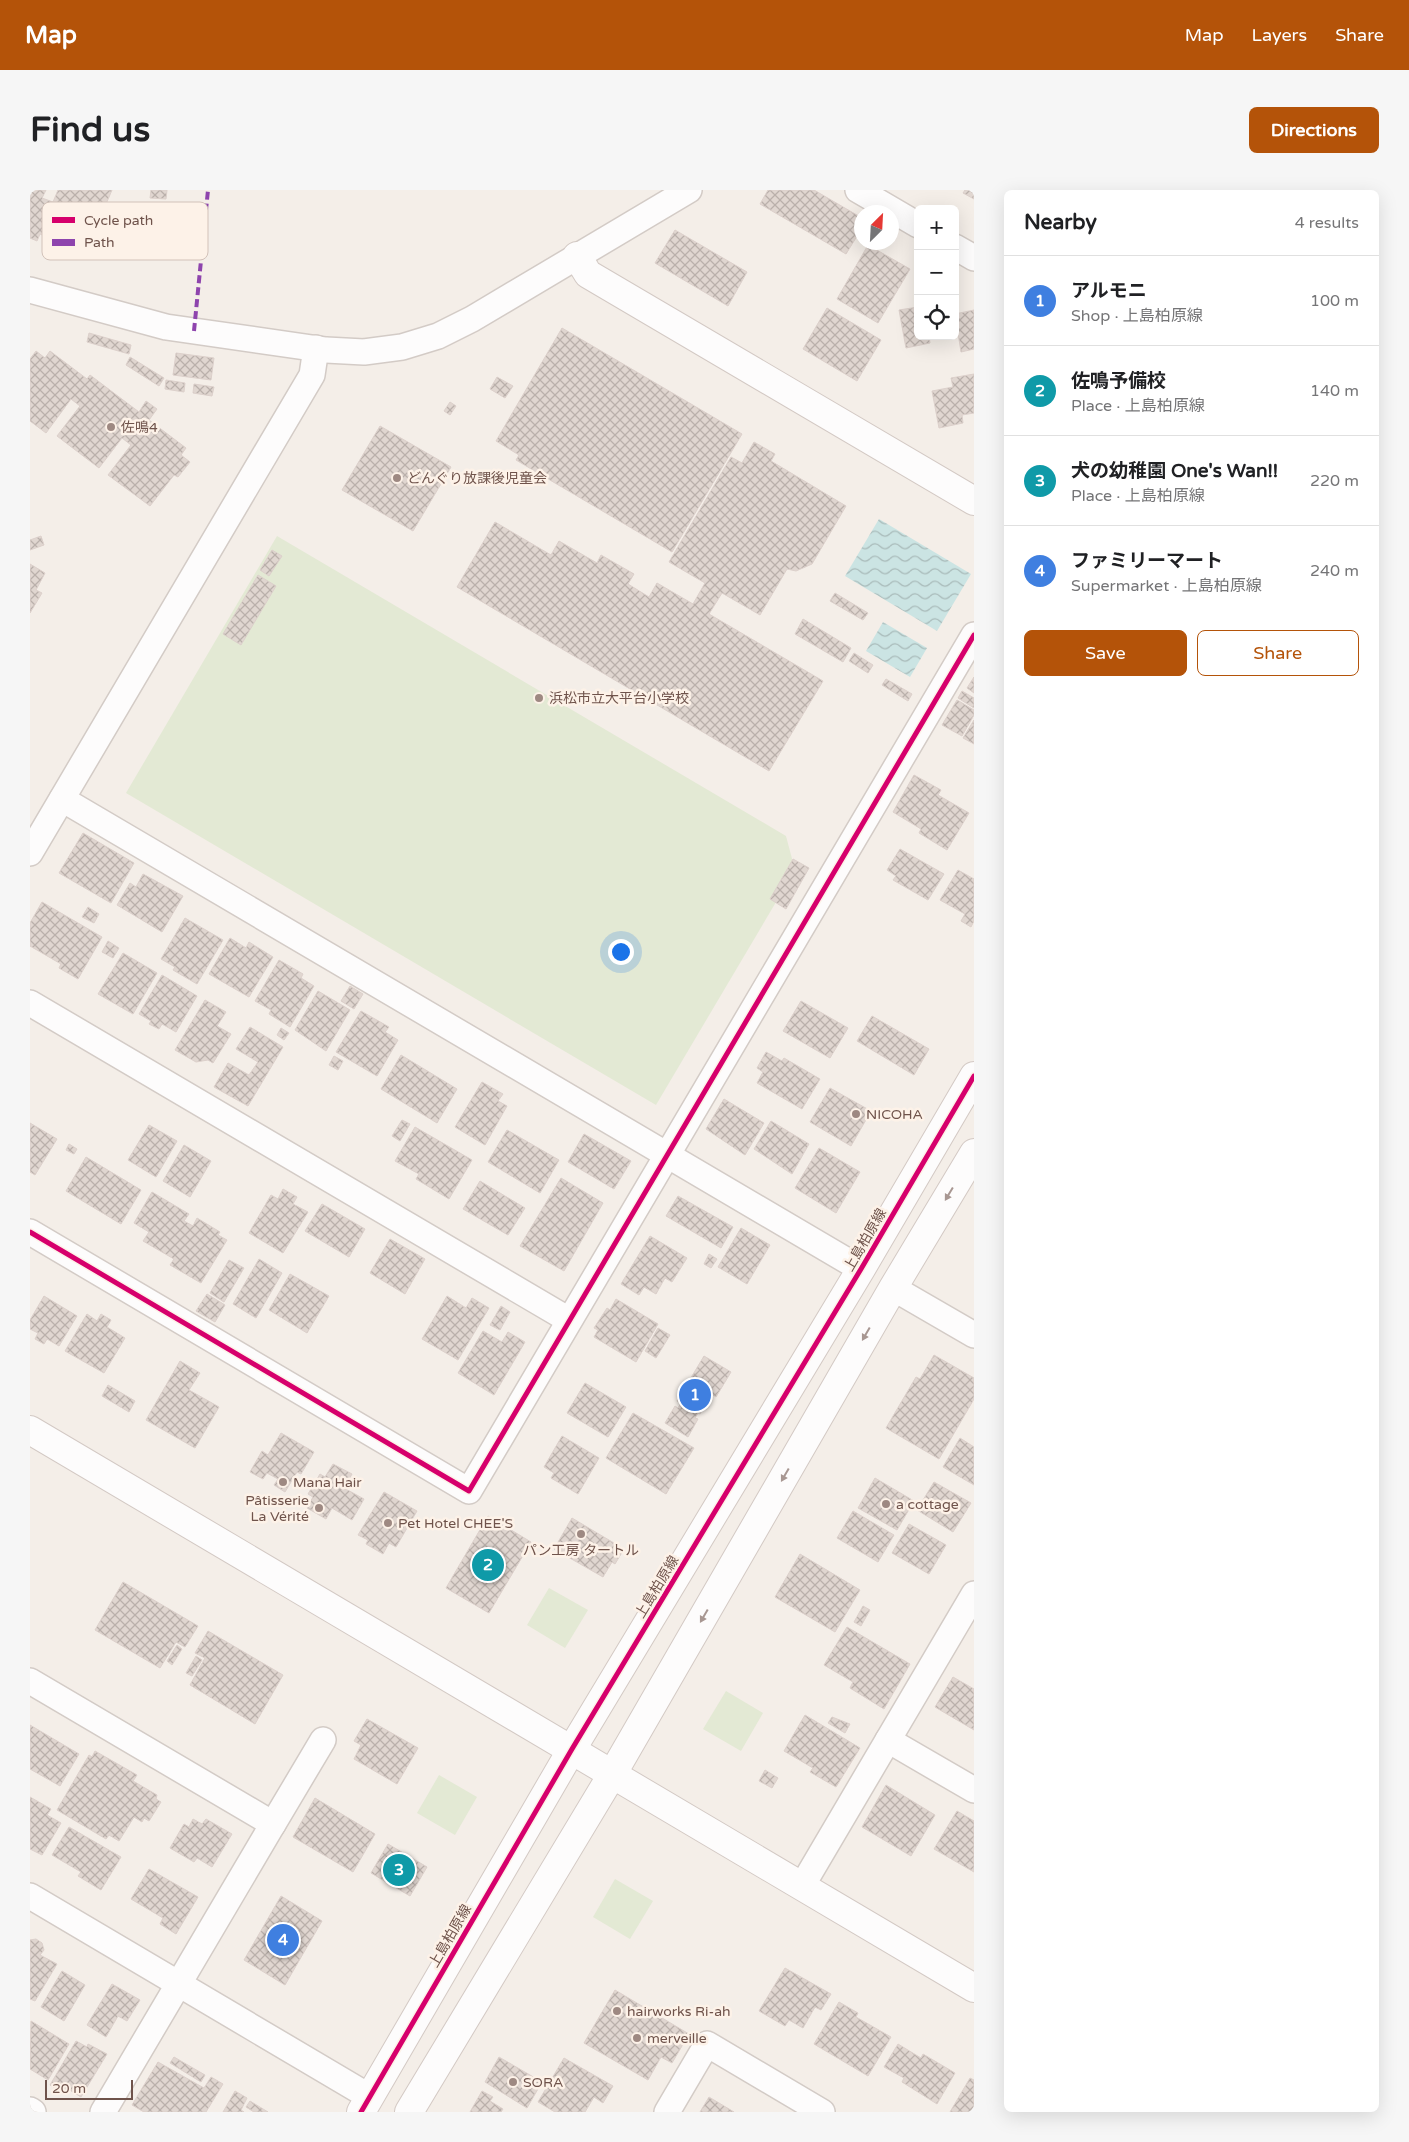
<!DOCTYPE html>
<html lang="en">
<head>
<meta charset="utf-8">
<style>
	:root { --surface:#fff; --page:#f6f6f6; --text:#202124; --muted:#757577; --line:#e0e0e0; --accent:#b45309 }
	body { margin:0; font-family:"Varela Round","Noto Sans JP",sans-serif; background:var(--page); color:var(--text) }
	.controls { position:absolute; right:15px; top:15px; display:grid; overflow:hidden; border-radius:8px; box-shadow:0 5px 20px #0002 }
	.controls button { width:45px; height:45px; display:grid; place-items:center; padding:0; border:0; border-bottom:1px solid var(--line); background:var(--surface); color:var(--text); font:25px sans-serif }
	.compass { position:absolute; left:824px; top:15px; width:45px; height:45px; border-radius:50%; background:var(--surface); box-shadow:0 5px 20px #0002; rotate:24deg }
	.scale { position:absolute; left:15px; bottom:12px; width:88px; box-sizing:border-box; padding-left:5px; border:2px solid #6f534b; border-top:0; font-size:14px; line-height:18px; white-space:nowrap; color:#6f534b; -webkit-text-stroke:4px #fdf2e8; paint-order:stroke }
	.you { position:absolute; left:590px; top:761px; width:18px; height:18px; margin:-12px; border:4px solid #fff; border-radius:50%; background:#1a73e8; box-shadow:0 0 0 8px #1a73e833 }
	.badge { display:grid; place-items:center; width:32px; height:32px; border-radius:50%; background:var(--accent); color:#fff; font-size:16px; font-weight:700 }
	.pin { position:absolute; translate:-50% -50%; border:2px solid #fff; box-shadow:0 1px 5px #0006 }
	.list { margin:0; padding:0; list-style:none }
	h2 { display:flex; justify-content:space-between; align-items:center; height:65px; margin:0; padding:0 20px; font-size:21px }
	h2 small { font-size:16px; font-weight:400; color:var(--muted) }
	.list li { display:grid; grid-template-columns:32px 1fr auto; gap:15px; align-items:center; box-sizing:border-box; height:90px; padding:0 20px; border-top:1px solid var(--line) }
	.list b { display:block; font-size:19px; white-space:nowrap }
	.list p { margin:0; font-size:16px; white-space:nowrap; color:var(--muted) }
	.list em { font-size:16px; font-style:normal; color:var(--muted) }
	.actions { display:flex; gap:10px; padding:15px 20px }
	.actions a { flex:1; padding:11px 0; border:1px solid var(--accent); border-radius:8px; text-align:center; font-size:18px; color:var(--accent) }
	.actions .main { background:var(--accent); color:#fff }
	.icon { flex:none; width:28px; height:28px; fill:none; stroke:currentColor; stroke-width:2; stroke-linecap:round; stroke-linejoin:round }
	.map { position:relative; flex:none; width:944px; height:1922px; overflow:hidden; border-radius:8px }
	header { display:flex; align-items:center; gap:30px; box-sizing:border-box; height:70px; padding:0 25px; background:var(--accent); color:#fff }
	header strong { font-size:24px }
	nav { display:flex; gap:28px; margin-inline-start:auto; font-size:18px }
	.intro { display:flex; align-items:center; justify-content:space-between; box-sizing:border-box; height:120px; padding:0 30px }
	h1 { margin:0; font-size:35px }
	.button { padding:12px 22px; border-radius:8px; background:var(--accent); color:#fff; font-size:18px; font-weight:700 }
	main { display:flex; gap:30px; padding:0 30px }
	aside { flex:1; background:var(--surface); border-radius:8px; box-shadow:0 5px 20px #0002 }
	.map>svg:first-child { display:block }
</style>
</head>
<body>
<header>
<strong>Map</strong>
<nav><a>Map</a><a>Layers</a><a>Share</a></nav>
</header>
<div class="intro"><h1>Find us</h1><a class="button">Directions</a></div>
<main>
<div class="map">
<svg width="944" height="1922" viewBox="0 0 944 1922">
	<defs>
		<pattern id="water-waves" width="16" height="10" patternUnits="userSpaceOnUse" patternTransform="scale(1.25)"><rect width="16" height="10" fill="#cbe4e3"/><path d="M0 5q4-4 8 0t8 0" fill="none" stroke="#a9bbba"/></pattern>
		<pattern id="building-cross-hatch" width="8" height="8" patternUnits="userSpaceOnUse" patternTransform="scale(1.25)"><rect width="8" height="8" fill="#e0d6d0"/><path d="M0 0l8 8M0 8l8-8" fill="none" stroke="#bab0ab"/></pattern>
	</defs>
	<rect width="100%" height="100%" fill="#f4eee8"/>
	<g fill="#e3e9d4">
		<path d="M247 346 756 646 765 680 626 915 96 603Z"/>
		<path d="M519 1398 558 1420 535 1458 497 1435Z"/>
		<path d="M696 1501 733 1523 711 1561 673 1539Z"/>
		<path d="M409 1585 447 1607 425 1645 387 1623Z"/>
		<path d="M585 1689 623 1711 600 1749 563 1727Z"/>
	</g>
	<g fill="url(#water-waves)">
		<path d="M849 329 941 384 907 441 815 386Z"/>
		<path d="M853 432 897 458 880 487 836 461Z"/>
	</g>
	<g fill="url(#building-cross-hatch)" stroke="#dcd0cb">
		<path d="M0 0H16L12 8 23 12 28 0H82L65 40 46 32 41 44 29 38 24 50 10 44 7 51 0 48Z"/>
		<path d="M121 0H137L136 9 120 8Z"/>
		<path d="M738 0H784L832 28V38L816 64 730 14Z"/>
		<path d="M935 0H944V9L933 3Z"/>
		<path d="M645 40 717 82 698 116 625 73Z"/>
		<path d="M838 55 880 79 848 133 807 109Z"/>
		<path d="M888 117V146H899L900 153 876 158 869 120Z"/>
		<path d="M797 118 851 150 827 191 773 159Z"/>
		<path d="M944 120V159L931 162 925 124Z"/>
		<path d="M532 138 712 244 642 362 486 270 489 265 466 251Z"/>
		<path d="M59 143 101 155 99 164 57 152Z"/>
		<path d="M6 161 15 168 20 161 57 189 60 185 109 222 116 211 127 219 119 230 156 258 151 265 160 272 148 287 144 285 120 316 78 285 101 255 92 248 69 278 27 246 50 216 41 209 16 243 0 231V169Z"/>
		<path d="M146 163 184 168 181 190 143 185Z"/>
		<path d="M100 167 134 188 129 196 96 175Z"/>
		<path d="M944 184V223L932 225 933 233 909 238 902 201 923 197 921 188Z"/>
		<path d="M467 187 483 196 475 208 460 199Z"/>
		<path d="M136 190 155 193 154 202 135 199Z"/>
		<path d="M164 194 184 197 182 206 163 203Z"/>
		<path d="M420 212 426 216 420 225 414 221Z"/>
		<path d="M350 236 421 277 383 341 312 300Z"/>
		<path d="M724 252 745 264 741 271 816 316 782 374 766 381 757 379 730 425 692 403 679 424 793 491 739 581 427 397 465 332 521 365 529 351 567 373 571 365 604 384 598 394 619 407 627 393 663 414 675 393 639 372 701 267 712 273Z"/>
		<path d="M11 346 14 355 0 360V350Z"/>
		<path d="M242 360 252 366 239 386 230 380Z"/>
		<path d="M0 374 15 383 6 400 12 403 0 423Z"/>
		<path d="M228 385 246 396 211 455 193 444Z"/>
		<path d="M805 403 838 423 833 430 800 411Z"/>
		<path d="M773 429 821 458 813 472 765 444Z"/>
		<path d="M824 463 843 475 838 483 819 471Z"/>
		<path d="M944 487V503L937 498Z"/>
		<path d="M856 489 882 504 878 511 852 495Z"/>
		<path d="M932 501 944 508V518L928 508Z"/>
		<path d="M927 510 944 520V525L932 546 912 535Z"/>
		<path d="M944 530V554L933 548Z"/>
		<path d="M884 585 911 600 908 605 939 623 917 660 889 643 891 639 863 622Z"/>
		<path d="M53 643 104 673 81 713 29 683Z"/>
		<path d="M870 659 914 684 898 710 863 690 866 686 857 680Z"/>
		<path d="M763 669 779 678 756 719 740 709Z"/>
		<path d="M928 680 944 689V731L941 737 931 731 935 724 910 710Z"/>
		<path d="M113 684 153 706 132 742 87 715 100 693 106 697Z"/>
		<path d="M12 712 72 747 48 789 29 778 31 774 0 756V733Z"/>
		<path d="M58 717 69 724 64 733 52 727Z"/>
		<path d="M155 728 193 750 167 794 143 780 145 777 131 769Z"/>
		<path d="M200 748 216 758 219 752 243 767 219 807 179 784Z"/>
		<path d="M78 751 89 758 83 768 72 762Z"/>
		<path d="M93 763 127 783 103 824 68 804Z"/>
		<path d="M249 770 273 784 271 788 284 796 260 837 239 824 241 820 225 811Z"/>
		<path d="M132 785 167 806 146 842 132 834 129 839 119 834 121 831 109 824Z"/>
		<path d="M320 796 333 804 324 819 311 811Z"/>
		<path d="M288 801 320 820 296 861 265 840Z"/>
		<path d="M175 810 196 822 187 836 201 844 183 873 178 870 166 872 145 860Z"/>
		<path d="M771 811 818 838 800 868 753 841Z"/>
		<path d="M331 821 359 837 355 842 368 850 347 886 306 862Z"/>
		<path d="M842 826 899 859 884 885 827 851Z"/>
		<path d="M220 837 253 857 218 916 184 897 198 873 219 885 228 872 206 859Z"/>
		<path d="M251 838 259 843 254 850 247 845Z"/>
		<path d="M736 862 752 871 754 868 790 889 772 919 727 893 733 882 727 878Z"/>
		<path d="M371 865 427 899 407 933 351 899Z"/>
		<path d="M304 866 313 871 308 880 299 875Z"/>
		<path d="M452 892 473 904 468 911 477 916 455 955 425 937Z"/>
		<path d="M800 898 841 921 821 956 780 932Z"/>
		<path d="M694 909 734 933 715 965 676 939Z"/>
		<path d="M372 930 380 934 370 951 362 946Z"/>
		<path d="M741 931 779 954 762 984 724 959Z"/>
		<path d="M0 933 27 949 5 985 0 982Z"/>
		<path d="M119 935 147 951 126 987 98 970Z"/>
		<path d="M385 937 442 970 419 1009 386 989 389 984 365 971Z"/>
		<path d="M477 940 529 970 510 1003 458 972Z"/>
		<path d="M554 944 601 971 584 999 538 972Z"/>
		<path d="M39 954 47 959 44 964 36 960Z"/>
		<path d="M154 955 181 971 160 1007 133 991Z"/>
		<path d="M789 958 830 982 806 1023 765 998Z"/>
		<path d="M56 967 111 1000 91 1034 36 1001Z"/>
		<path d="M531 988 573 1013 534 1081 490 1056Z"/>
		<path d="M450 991 495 1018 478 1045 433 1019Z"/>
		<path d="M253 999 267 1007 263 1014 278 1022 253 1063 219 1043 241 1005 248 1009Z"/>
		<path d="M122 1002 159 1024 154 1031 163 1036 167 1028 190 1042 188 1045 197 1050 171 1093 140 1075 144 1069 113 1051 119 1042 104 1033Z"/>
		<path d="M648 1006 703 1037 691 1058 636 1026Z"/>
		<path d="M292 1014 335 1039 319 1067 275 1041Z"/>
		<path d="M711 1038 740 1055 717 1094 688 1077Z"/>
		<path d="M620 1046 657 1068 642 1092 635 1088 626 1104 614 1097 609 1105 591 1094Z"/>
		<path d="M360 1049 395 1069 375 1104 340 1083Z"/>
		<path d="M679 1064 687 1069 681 1078 674 1074Z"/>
		<path d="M229 1069 252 1083 226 1128 203 1114Z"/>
		<path d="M199 1070 214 1078 194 1112 180 1103Z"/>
		<path d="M260 1084 299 1106 277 1143 239 1120Z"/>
		<path d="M177 1104 195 1115 185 1132 166 1121Z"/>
		<path d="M14 1106 47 1126 29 1156 17 1149 14 1154 5 1149 8 1143 0 1139V1130Z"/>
		<path d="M417 1106 436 1118 442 1108 459 1118 428 1170 392 1149Z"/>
		<path d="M586 1109 628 1134 606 1172 564 1147 568 1140 564 1138 577 1118 580 1120Z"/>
		<path d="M471 1116 480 1122 470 1140 460 1135Z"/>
		<path d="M57 1124 67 1131 71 1124 81 1130 77 1137 95 1148 74 1183 35 1161Z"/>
		<path d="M628 1138 640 1145 626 1168 615 1161Z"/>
		<path d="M453 1141 472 1152 478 1142 495 1152 464 1205 428 1183Z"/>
		<path d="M904 1165 944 1188V1209L909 1269 856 1238 886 1187 890 1189Z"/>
		<path d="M674 1166 701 1182 686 1207 680 1203 670 1224 668 1223 665 1228 668 1229 658 1247 635 1233 645 1216 648 1218 651 1213 647 1211 656 1196 660 1198 662 1193 659 1191Z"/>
		<path d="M150 1171 170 1183 159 1200 189 1217 165 1258 116 1230Z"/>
		<path d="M555 1193 596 1217 578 1247 537 1223Z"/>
		<path d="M78 1195 105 1211 99 1222 72 1206Z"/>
		<path d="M603 1223 664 1258 636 1304 576 1268Z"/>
		<path d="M251 1243 284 1262 271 1284 267 1282 255 1302 244 1295 248 1289 237 1283 233 1289 220 1282 232 1261 238 1265Z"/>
		<path d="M532 1246 569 1268 548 1304 521 1288 524 1283 514 1277Z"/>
		<path d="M930 1248 944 1257V1295L913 1277Z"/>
		<path d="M303 1274 322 1284 314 1298 334 1309 322 1330 302 1318 296 1329 277 1318 283 1307 278 1304 290 1284 295 1287Z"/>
		<path d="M845 1288 884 1311 867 1340 828 1318Z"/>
		<path d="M904 1292 941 1313 923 1342 887 1320Z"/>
		<path d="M354 1302 387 1321 366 1357 359 1353 353 1364 336 1354 338 1350 328 1345Z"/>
		<path d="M823 1321 864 1345 848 1372 807 1348Z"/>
		<path d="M458 1326 501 1352 459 1423 416 1398Z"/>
		<path d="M542 1328 594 1359 585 1374 582 1372 573 1387 524 1359Z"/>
		<path d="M879 1334 916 1355 899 1384 862 1363Z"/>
		<path d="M770 1364 830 1400 805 1442 745 1407Z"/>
		<path d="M93 1392 168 1436 155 1457 146 1452 130 1478 65 1440Z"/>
		<path d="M833 1416 840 1420 831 1436 824 1432Z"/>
		<path d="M817 1437 880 1474 854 1519 820 1498 823 1492 794 1475Z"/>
		<path d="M178 1441 253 1485 225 1534 160 1495 175 1468 165 1463Z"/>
		<path d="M147 1455 152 1459 142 1475 137 1471Z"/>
		<path d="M166 1466 172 1470 162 1486 156 1483Z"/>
		<path d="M923 1487 944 1499V1540L905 1517Z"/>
		<path d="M775 1525 830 1558 806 1597 780 1582 783 1578 754 1561Z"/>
		<path d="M802 1527 820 1534 815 1543 798 1533Z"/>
		<path d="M337 1529 388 1558 367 1594 324 1569 331 1555 324 1551Z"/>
		<path d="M0 1535 49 1564 30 1596 0 1579Z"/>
		<path d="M65 1561 107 1585 103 1591 127 1605 126 1609 131 1612 119 1631 114 1628 112 1632 104 1627 89 1651 79 1645 76 1649 27 1620 59 1565 62 1567Z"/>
		<path d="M735 1580 748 1588 742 1598 729 1591Z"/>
		<path d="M856 1595 905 1625 881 1666 832 1637Z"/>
		<path d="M0 1607 21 1619 17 1625 31 1633 12 1665 0 1659Z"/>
		<path d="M285 1608 345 1644 323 1682 263 1647Z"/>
		<path d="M927 1621 944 1631V1682L904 1659Z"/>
		<path d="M163 1629 172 1634 176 1629 202 1644 182 1677 167 1668 164 1672 140 1658 154 1634 159 1637Z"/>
		<path d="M39 1637 91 1667 71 1700 48 1686 51 1682 22 1665Z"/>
		<path d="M358 1654 397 1677 380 1706 341 1683Z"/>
		<path d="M119 1679 168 1707 146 1744 130 1734 133 1728 101 1709Z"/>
		<path d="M251 1706 292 1731 255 1795 214 1770Z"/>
		<path d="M6 1749 12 1753 14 1760 10 1765 27 1774 5 1811 0 1809V1750Z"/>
		<path d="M755 1778 801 1804 791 1820 785 1817 773 1838 759 1830 755 1836 729 1821Z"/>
		<path d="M32 1781 55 1795 34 1831 11 1817Z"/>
		<path d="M82 1794 110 1810 97 1831 88 1826 76 1847 57 1835Z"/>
		<path d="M585 1800 659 1844 642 1873 631 1867 618 1890 554 1853Z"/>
		<path d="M809 1812 828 1823 826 1827 861 1847 838 1886 784 1854Z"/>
		<path d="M1 1831 39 1854 18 1890 0 1879Z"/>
		<path d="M46 1851 57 1857 58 1854 77 1864 51 1907 38 1899 35 1904 20 1895Z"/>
		<path d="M868 1854 891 1868 893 1864 925 1883 907 1914 872 1892 874 1888 854 1877Z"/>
		<path d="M144 1867 175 1885 171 1892 140 1873Z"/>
		<path d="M469 1867 512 1892 497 1918 455 1892Z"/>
		<path d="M534 1868 583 1896 573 1913 564 1907 555 1922H525L508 1912Z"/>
		<path d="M128 1872 174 1898 181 1887 193 1894 176 1922H114L102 1915Z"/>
		<path d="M940 1888 944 1890V1922H920Z"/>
		<path d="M205 1901 217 1908 211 1920 214 1922H193Z"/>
		<path d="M452 1901 463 1907 460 1911 473 1919 471 1922H440Z"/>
		<path d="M679 1907 704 1922H670Z"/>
		<path d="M220 1911 238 1922H224L216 1917Z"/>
	</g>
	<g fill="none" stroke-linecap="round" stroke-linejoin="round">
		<defs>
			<g id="street">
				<path d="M828 0 888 35"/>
				<path d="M925 57 944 68"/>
				<path d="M0 100 136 137 296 160 334 162 372 157 408 146 442 129 659 0"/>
				<path d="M32 609 831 1079"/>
				<path d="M0 663 282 185 286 158"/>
				<path d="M0 813 539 1130"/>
				<path d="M0 1042 439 1301 944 445"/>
				<path d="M863 1098 944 1145"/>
				<path d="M0 1491 243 1634 73 1922"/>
				<path d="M858 1550 944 1600"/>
				<path d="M243 1634 293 1550"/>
				<path d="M772 1696 944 1404"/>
				<path d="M0 1706 340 1907"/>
				<path d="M0 1920 3 1922"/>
				<path d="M637 1922 677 1854 792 1922"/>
			</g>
			<g id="secondary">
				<path d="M547 66 558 84 944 311"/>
				<path d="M0 1240 944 1798"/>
				<path d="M331 1922 542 1559 831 1079 944 886"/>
				<path d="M379 1922 583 1583 863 1098 944 963"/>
			</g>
		</defs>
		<use href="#street" stroke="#d3cbc6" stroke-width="28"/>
		<use href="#secondary" stroke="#d3c9c4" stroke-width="30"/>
		<use href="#street" stroke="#fdfcfc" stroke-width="25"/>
		<use href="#secondary" stroke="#fdfcfc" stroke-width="28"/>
		<path stroke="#8e44ad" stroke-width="4" stroke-dasharray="8 4" stroke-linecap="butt" d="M164 141 178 0"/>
		<defs>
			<g id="cycleway">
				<path d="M0 1042 439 1301 944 445"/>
				<path d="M331 1922 542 1559 831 1079 944 886"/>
			</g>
		</defs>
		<use href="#cycleway" stroke="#fdf2e8" stroke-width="8"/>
		<use href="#cycleway" stroke="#d6006c" stroke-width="5"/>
	</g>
	<defs><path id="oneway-solid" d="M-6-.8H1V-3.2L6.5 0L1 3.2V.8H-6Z" transform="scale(1.25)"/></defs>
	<g fill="#a89792">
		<use href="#oneway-solid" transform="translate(919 1004) rotate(121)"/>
		<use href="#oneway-solid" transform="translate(836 1144) rotate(120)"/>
		<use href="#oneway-solid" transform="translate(755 1285) rotate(120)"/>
		<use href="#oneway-solid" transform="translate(674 1426) rotate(120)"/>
	</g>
	<g fill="#9e8982" stroke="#fdf2e8" stroke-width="2">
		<circle cx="81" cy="237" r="5"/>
		<circle cx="367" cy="288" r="5"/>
		<circle cx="509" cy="508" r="5"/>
		<circle cx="826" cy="924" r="5"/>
		<circle cx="253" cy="1292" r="5"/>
		<circle cx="856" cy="1314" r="5"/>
		<circle cx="289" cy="1318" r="5"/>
		<circle cx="358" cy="1333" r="5"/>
		<circle cx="551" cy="1344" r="5"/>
		<circle cx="587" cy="1821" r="5"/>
		<circle cx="607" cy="1848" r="5"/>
		<circle cx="483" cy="1892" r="5"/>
	</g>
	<g text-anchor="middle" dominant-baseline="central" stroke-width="5" stroke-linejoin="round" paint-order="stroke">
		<g font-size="14" fill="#6f534b" stroke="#fdf2e8" text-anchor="start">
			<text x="91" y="237">佐鳴4</text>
			<text x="377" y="288">どんぐり放課後児童会</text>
			<text x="519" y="508">浜松市立大平台小学校</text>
			<text x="836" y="924">NICOHA</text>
			<text x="263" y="1292">Mana Hair</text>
			<text x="279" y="1310" text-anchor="end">Pâtisserie<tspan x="279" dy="16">La Vérité</tspan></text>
			<text x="866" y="1314">a cottage</text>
			<text x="368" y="1333">Pet Hotel CHEE'S</text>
			<text x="551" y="1360" text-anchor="middle">パン工房 タートル</text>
			<text x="597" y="1821">hairworks Ri-ah</text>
			<text x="617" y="1848">merveille</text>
			<text x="493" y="1892">SORA</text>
		</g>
		<g font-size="14" fill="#6f534b" stroke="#fdf2e8">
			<text transform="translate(835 1050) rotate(-60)">上島柏原線</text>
			<text transform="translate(627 1397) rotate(-59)">上島柏原線</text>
			<text transform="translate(420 1746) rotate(-60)">上島柏原線</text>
		</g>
	</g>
	<rect x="12" y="12" width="166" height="58" rx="8" fill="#fdf2e8" stroke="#d2c2b9" stroke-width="1"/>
	<rect x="22" y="27" width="23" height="6" fill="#d6006c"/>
	<rect x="22" y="49" width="23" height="7" fill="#8e44ad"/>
	<g font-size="14" fill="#6f534b">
		<text x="54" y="35">Cycle path</text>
		<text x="54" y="57">Path</text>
	</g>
</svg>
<div class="controls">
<button>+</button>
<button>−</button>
<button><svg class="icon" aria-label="locate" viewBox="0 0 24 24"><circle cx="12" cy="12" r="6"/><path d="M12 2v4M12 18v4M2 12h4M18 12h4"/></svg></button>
</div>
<svg class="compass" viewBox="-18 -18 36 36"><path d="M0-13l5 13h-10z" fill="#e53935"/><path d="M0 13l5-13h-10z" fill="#757577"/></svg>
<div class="scale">20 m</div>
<div class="you"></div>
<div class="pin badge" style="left:665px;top:1205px;background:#3f7fe0">1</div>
<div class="pin badge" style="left:458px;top:1375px;background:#0f9aa8">2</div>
<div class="pin badge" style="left:369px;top:1680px;background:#0f9aa8">3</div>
<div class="pin badge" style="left:253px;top:1750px;background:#3f7fe0">4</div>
</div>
<aside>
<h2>Nearby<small>4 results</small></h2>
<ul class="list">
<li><span class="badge" style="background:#3f7fe0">1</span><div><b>アルモニ</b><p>Shop · 上島柏原線</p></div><em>100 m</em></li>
<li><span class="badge" style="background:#0f9aa8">2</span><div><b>佐鳴予備校</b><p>Place · 上島柏原線</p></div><em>140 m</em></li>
<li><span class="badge" style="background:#0f9aa8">3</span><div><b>犬の幼稚園 One's Wan!!</b><p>Place · 上島柏原線</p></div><em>220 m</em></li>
<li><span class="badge" style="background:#3f7fe0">4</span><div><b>ファミリーマート</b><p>Supermarket · 上島柏原線</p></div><em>240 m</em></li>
</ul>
<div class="actions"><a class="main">Save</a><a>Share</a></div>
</aside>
</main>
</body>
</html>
